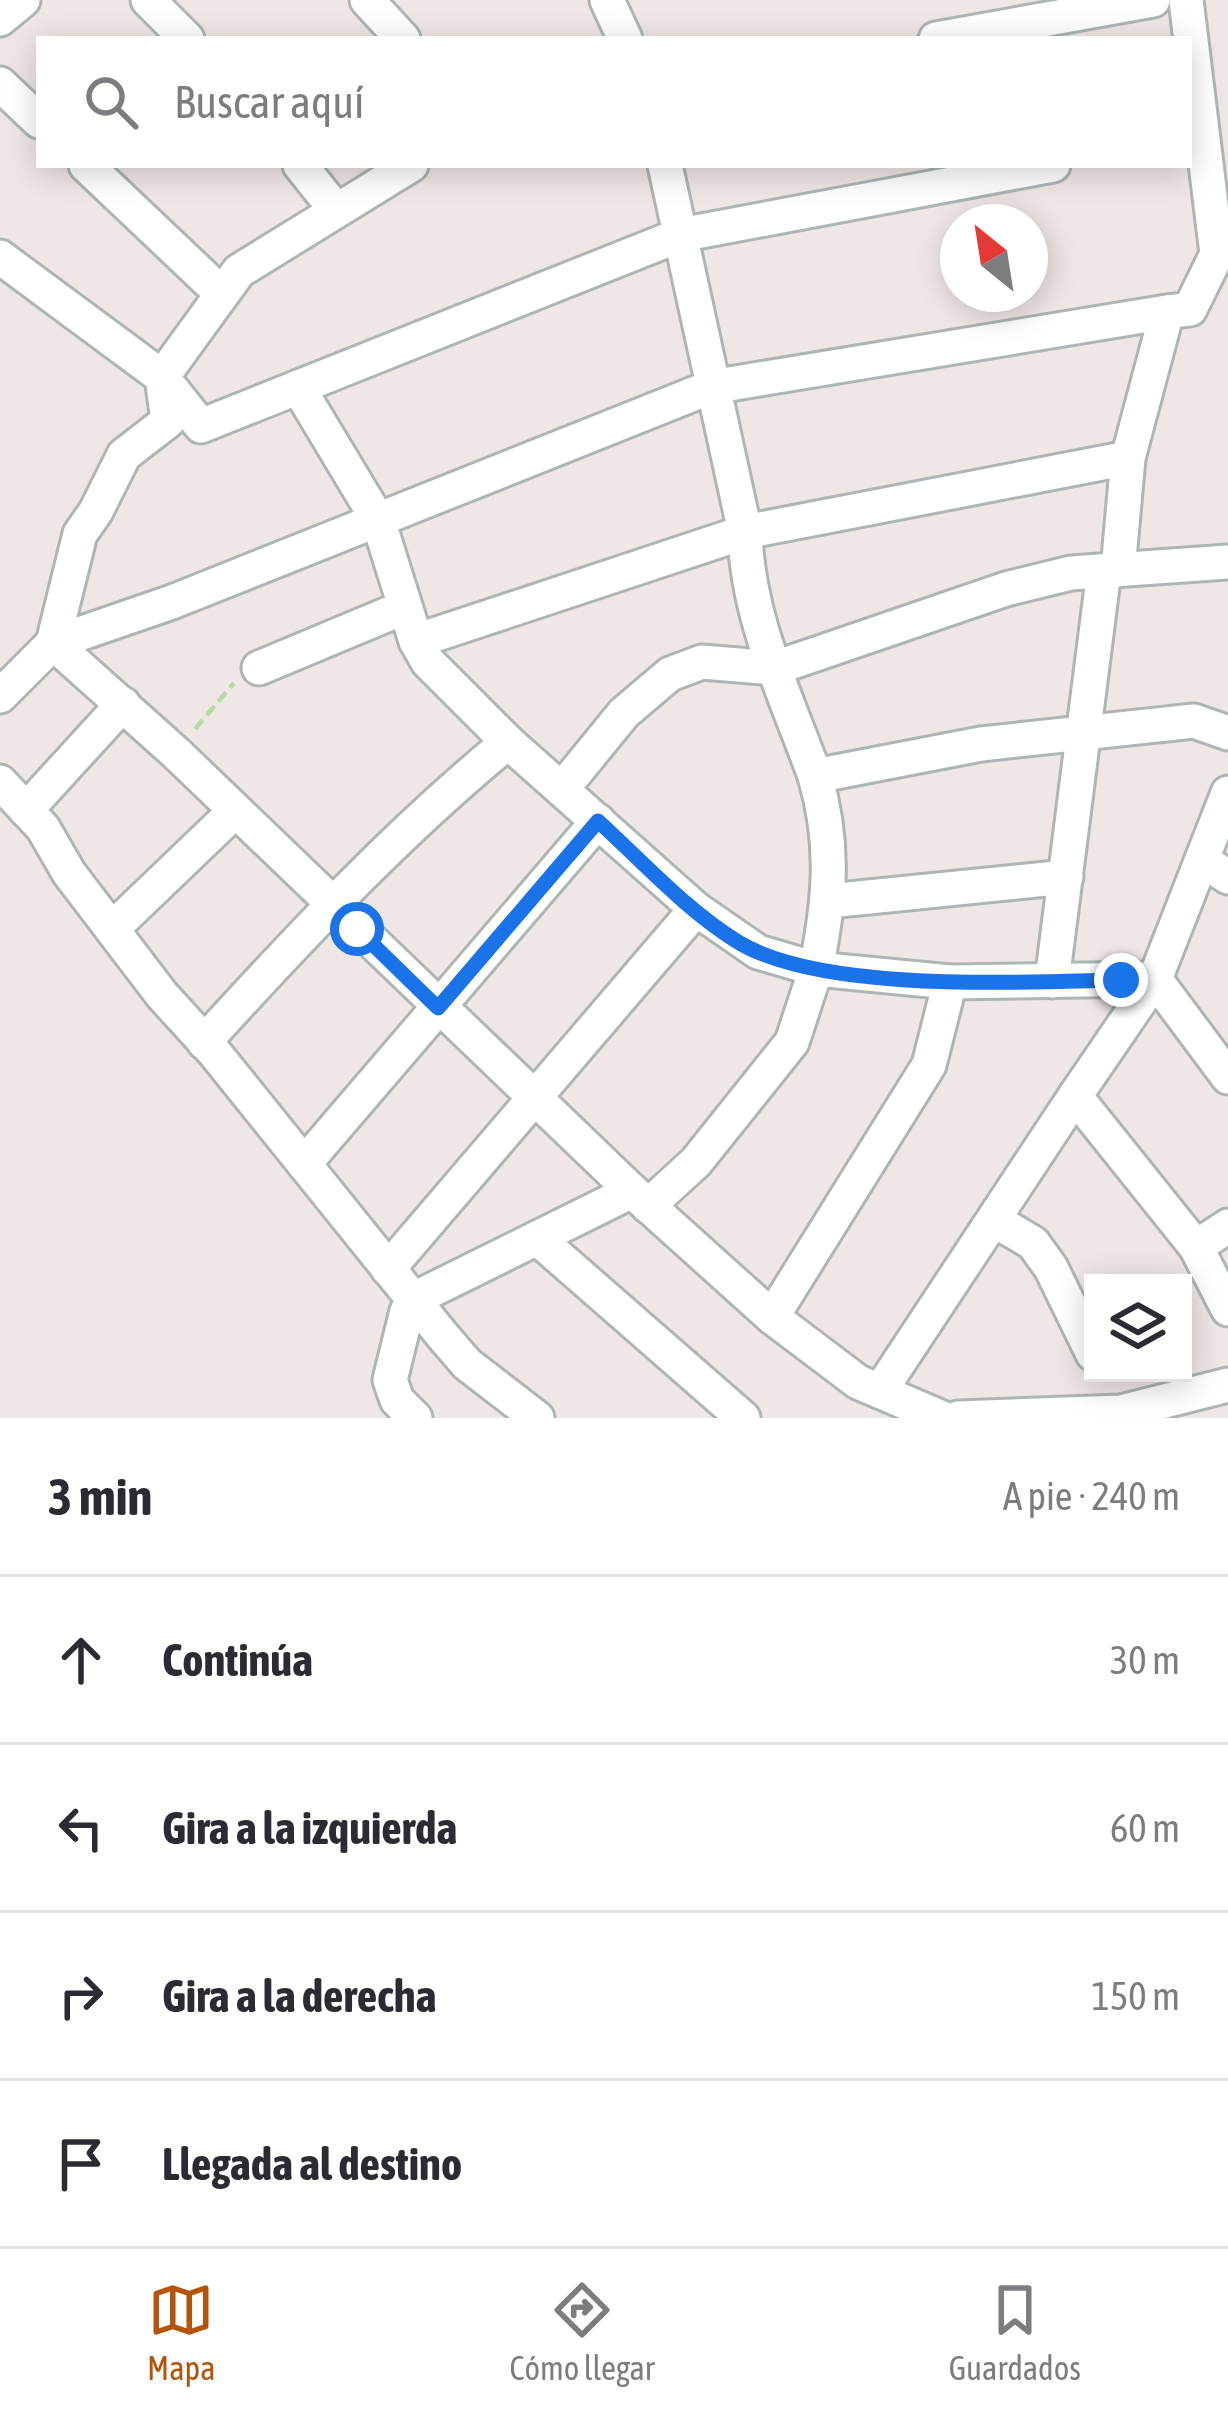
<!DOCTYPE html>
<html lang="es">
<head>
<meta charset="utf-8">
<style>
	:root { --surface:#fff; --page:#f7f7f7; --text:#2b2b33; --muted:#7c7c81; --line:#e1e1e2; --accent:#b45309 }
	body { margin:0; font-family:"Asap Condensed",sans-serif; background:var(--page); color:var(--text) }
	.controls { position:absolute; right:36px; bottom:36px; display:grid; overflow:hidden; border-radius:0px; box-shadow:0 6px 30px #0003 }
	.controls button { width:108px; height:108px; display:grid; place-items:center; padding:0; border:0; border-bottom:3px solid var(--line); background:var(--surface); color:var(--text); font:60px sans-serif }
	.compass { position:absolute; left:940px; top:204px; width:108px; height:108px; border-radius:50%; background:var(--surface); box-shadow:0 6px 30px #0003; rotate:330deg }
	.stop { position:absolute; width:36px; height:36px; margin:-27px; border:9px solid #1a73e8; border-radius:50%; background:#fff }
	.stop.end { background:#1a73e8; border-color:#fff; box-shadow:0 3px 12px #0008 }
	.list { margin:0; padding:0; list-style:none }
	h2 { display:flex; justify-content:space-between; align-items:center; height:156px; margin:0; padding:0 48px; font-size:51px }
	h2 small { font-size:39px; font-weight:400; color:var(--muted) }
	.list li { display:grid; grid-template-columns:78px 1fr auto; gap:36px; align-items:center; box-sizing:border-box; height:168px; padding:0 48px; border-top:3px solid var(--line) }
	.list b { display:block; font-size:45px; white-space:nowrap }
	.list em { font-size:39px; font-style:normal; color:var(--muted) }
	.icon { flex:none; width:66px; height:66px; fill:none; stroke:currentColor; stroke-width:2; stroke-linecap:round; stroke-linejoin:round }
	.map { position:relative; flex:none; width:1228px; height:1418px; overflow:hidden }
	.search { position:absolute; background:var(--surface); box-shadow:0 6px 30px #0003; left:36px; right:36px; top:36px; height:132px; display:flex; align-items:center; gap:30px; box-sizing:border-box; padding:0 42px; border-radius:0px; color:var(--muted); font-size:45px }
	.sheet { height:828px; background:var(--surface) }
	nav { display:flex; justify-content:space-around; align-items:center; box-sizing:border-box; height:168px; border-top:3px solid var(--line); background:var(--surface); font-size:33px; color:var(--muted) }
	nav a { display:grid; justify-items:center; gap:6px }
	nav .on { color:var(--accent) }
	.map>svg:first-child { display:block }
</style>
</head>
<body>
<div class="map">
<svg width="1228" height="1418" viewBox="0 0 1228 1418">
	<rect width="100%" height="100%" fill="#efe7e6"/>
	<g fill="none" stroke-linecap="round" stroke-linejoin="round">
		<defs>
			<g id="minor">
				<path d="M148 0 187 39"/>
				<path d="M367 0 403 39"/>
				<path d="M607 0 625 39"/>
				<path d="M0 19 23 0"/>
				<path d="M936 39 1153 0"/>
				<path d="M0 84 39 121"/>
				<path d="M86 165 222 294"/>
				<path d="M300 165 336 210"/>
				<path d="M665 165 745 532C747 618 786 696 815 776"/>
				<path d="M0 257 162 377 201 426 680 235 1053 165"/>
				<path d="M298 387 378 520 416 641 428 662 508 742 696 909 758 952 816 969 792 1042 696 1162 648 1206"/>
				<path d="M1118 570 1128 458 1167 312 1190 309 1217 254 1186 0"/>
				<path d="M416 641 745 532 1128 458"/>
				<path d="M259 668 405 607"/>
				<path d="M0 696 53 643 80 534 96 511 124 455 168 421 162 377 239 271 411 165"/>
				<path d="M1228 733 1194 721 981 744 815 776C835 844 830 899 816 969L950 982 1155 979 1228 1077"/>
				<path d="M0 782 43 828 69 873 162 995 214 1052 442 1335 467 1364 537 1418"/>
				<path d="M562 789 624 713 670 674 702 662 775 668 1006 589 1071 573 1228 562"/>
				<path d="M1228 793 1155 979 1075 1096 1196 1247 1228 1226"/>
				<path d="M26 810 123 704"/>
				<path d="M1202 860 1228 877"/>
				<path d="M829 901 1066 877"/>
				<path d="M112 929 235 811"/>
				<path d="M1052 981 1104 571"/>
				<path d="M204 1042C301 936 397 833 508 742"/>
				<path d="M304 1164 598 821"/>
				<path d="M994 1220 1033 1243 1051 1268 1093 1354"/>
				<path d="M537 1238 743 1418"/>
				<path d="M1196 1247 1228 1309"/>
				<path d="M388 1269 696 909"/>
				<path d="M772 1317 929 1065 950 982"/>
				<path d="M880 1391 1075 1096"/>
				<path d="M415 1418 397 1400 390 1380 407 1311 420 1296 632 1191"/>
				<path d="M942 1418 858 1382 772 1317 632 1191 176 753 53 643 172 602 711 387 1167 312"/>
				<path d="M958 1418 1121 1412 1228 1385"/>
			</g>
		</defs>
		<use href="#minor" stroke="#aeb5b5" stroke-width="39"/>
		<path stroke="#b7d9a6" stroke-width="4.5" stroke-dasharray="12 6" stroke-linecap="butt" d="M195 729 234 683"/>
		<use href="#minor" stroke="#fff" stroke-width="33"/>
	</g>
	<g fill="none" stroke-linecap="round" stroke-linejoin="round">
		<path stroke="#1a73e8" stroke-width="15" d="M357 929 438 1008 598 821C642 861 686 910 738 942 822 993 1021 982 1121 980"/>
	</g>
</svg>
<div class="controls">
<button><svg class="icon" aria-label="layers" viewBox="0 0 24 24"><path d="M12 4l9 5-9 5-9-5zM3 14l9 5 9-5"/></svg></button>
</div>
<svg class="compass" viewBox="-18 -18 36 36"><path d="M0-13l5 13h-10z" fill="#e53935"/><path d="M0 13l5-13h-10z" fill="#7c7c81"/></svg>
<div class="stop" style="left:357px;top:929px"></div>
<div class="stop end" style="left:1121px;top:980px"></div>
<div class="search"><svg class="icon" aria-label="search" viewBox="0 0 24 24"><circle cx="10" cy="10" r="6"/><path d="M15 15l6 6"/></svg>Buscar aquí</div>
</div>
<section class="sheet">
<h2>3 min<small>A pie · 240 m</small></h2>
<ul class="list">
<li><svg class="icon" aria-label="ahead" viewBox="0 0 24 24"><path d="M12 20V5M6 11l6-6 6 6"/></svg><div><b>Continúa</b></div><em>30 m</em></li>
<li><svg class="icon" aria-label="left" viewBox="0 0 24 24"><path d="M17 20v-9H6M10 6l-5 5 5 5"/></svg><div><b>Gira a la izquierda</b></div><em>60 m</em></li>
<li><svg class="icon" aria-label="right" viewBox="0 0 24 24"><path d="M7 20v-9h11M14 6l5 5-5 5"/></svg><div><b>Gira a la derecha</b></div><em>150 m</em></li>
<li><svg class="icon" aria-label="arrive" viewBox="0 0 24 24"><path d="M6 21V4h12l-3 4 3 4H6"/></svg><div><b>Llegada al destino</b></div></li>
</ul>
</section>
<nav>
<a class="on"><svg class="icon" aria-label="map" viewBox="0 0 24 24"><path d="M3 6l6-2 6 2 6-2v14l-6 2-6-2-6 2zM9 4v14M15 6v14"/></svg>Mapa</a>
<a><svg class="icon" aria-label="directions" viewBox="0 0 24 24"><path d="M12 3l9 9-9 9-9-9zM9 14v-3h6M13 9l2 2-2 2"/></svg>Cómo llegar</a>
<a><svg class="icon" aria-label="saved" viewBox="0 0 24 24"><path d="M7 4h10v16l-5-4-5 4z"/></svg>Guardados</a>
</nav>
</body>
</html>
